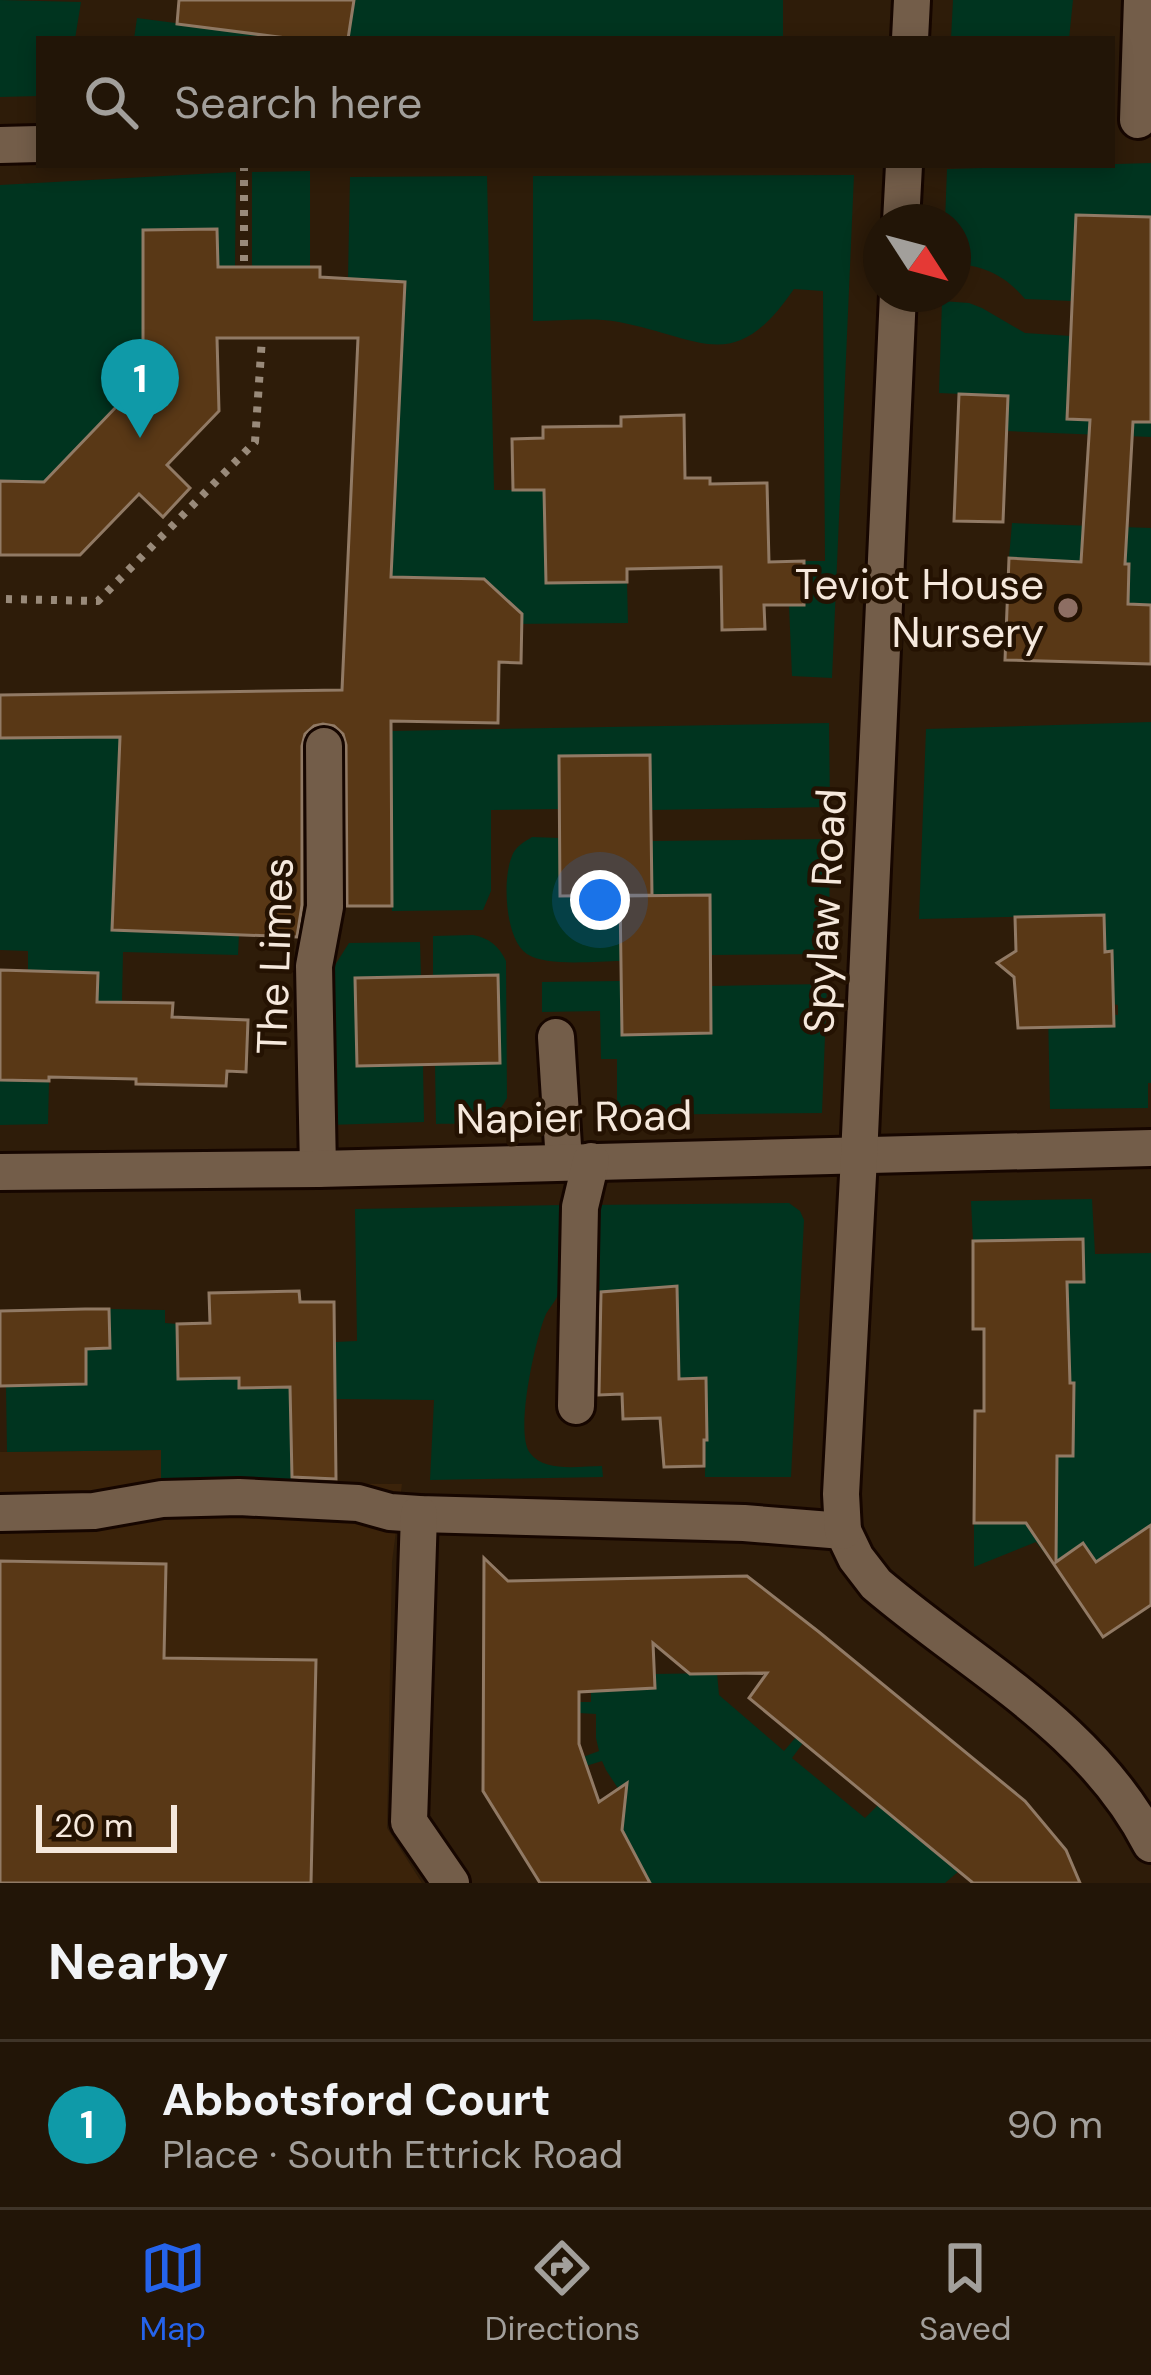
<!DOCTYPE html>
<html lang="en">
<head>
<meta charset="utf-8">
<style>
	:root { --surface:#221507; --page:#2e2215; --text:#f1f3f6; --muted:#a29f9b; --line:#3f3428; --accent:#2563eb }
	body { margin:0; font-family:"DM Sans",sans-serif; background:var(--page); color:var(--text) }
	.compass { position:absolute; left:863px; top:204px; width:108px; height:108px; border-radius:50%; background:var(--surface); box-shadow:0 6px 18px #0003; rotate:126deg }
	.scale { position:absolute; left:36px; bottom:30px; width:141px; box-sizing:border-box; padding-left:12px; border:6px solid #f5e8dc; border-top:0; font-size:33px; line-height:42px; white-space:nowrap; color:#f5e8dc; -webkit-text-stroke:9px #241202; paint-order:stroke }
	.you { position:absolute; left:600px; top:900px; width:42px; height:42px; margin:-30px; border:9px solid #fff; border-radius:50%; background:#1a73e8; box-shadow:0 0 0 18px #1a73e833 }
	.badge { display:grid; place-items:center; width:78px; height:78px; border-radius:50%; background:var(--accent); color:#fff; font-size:39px; font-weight:700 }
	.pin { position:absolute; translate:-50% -99px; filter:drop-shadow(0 3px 6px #0008) }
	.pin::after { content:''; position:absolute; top:63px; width:42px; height:36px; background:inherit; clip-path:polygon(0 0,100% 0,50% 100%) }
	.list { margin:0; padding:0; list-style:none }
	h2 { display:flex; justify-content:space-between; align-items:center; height:156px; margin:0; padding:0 48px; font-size:51px }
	h2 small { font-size:39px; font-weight:400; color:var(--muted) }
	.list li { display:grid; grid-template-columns:78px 1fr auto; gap:36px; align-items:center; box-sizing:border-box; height:168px; padding:0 48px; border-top:3px solid var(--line) }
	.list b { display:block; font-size:45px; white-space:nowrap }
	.list p { margin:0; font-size:39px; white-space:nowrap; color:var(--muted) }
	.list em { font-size:39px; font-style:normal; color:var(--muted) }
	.icon { flex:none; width:66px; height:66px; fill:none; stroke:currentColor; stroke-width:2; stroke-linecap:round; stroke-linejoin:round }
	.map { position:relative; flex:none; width:1151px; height:1883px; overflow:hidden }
	.search { position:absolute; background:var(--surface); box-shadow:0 6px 18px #0003; left:36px; right:36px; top:36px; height:132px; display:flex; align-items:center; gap:30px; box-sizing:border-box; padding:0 42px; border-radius:0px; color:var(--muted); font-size:45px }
	.sheet { height:324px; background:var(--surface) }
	nav { display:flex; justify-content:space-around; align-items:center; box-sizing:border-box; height:168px; border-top:3px solid var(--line); background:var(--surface); font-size:33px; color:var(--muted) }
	nav a { display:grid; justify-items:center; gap:6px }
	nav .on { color:var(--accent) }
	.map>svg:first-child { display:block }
</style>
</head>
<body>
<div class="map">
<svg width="1151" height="1883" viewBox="0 0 1151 1883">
	<rect width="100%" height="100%" fill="#2e1c09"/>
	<path fill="#3b230a" d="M162 1450V1483L402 1484 392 1562 387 1828 422 1883H0V1452Z"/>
	<g fill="#00341f">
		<path d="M0 0 81 2 75 39H39V96L0 97Z"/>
		<path d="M354 0H783V39H348Z"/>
		<path d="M953 0H1073L1069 39H951Z"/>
		<path d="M137 18 297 39H134Z"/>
		<path d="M1151 163V217L1076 215 1072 301 1025 299C1005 275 984 266 953 263V222H945L947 169Z"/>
		<path d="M310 171V267H252V172Z"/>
		<path d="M236 172 235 267H218L217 229 143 230V379L44 482 0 481V185Z"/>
		<path d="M854 175 832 678 792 676 789 605 804 604V561H825L823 291 794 289C734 376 705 339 619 322 592 317 561 321 533 321V176Z"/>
		<path d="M487 176 494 490H544L569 553 570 583 627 582 628 623 499 624 500 594 484 579 426 577 391 587 405 283 348 279 350 177Z"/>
		<path d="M942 301 969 303 982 308 1025 333 1071 336 1067 419 1151 422V437L1006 431 1007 396 939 393Z"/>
		<path d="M1012 523 1151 528V605L1128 607 1129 564 1009 558Z"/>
		<path d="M1151 722V1083H1148V1108L1050 1109 1048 1009 1118 1015V1005L1113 1004 1111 951 1105 952 1103 915 919 919 926 729Z"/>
		<path d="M829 723 830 807 651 810 650 755 559 756V809L491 810V891L483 910 392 911 391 731Z"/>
		<path d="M258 733 118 783 112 929 239 934 238 955 123 952 122 1001H97L28 971V951L0 950V738Z"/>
		<path d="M532 837 559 838 560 896H620L621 961C597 961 546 967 527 954 505 940 502 879 512 856 515 847 524 842 532 837Z"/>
		<path d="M829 839 830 954 711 955 710 895 652 896 651 841Z"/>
		<path d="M473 935C489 938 499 946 506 961L507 1098C492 1128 465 1123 436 1124L435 1064 499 1063 498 976H433V936Z"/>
		<path d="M420 942 421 976 355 978 357 1065H423L424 1122 328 1125 325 981 349 943Z"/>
		<path d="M621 981 623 1035 711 1033V986L827 984 822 1113 617 1115V1059H601L600 1011 542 1012V982Z"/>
		<path d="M0 1080 49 1081 48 1124 0 1125Z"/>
		<path d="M1092 1199 1095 1254 1151 1253V1538L1138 1534 1096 1562 1082 1543 1053 1564 1036 1542 974 1567V1523H1020L1057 1456 1074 1455V1433L1057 1432 1073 1410V1383H986L1068 1328 1067 1282 1084 1281 1083 1240 973 1241 971 1201Z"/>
		<path d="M789 1203 800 1211 804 1220 791 1477H705L706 1379H674L676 1286 597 1292V1323L594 1324 589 1205Z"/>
		<path d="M563 1205C562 1232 564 1263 559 1290 558 1299 551 1305 546 1314 536 1336 514 1433 530 1453 545 1473 580 1466 602 1466L603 1477 430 1480 434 1400 335 1399V1342L357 1341 355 1209Z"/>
		<path d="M109 1309 165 1310V1323L177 1324 179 1379 239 1378 240 1388 278 1387 301 1377 291 1400 292 1484 161 1483V1450L7 1452 6 1386 85 1384 86 1349 110 1348Z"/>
		<path d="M717 1673 719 1695 784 1751 796 1737 803 1743 792 1758 865 1818 878 1805 959 1871 945 1883H650L612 1810 625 1799 606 1770 602 1761 586 1766 583 1757 599 1751 596 1738V1714L579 1713V1702H591V1685L630 1689 654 1688V1674Z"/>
	</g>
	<g fill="#593816" stroke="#917a65" stroke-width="3">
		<path d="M179 0H354L348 39H294L177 24Z"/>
		<path d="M1076 215 1151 217V422H1133L1125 564H1129L1128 604 1151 605V664L1005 660 1009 558 1081 562 1090 420 1067 419Z"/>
		<path d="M217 229 218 267H320V277L405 282 391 577 484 579 522 614 521 663 499 662 498 723 391 721 392 906H347L346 745 343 734 334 726 323 724 314 726 305 734 302 746V905L297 937 112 930 120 737 0 738V695L342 690 358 338H217L219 411 167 465 190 488 163 517 139 494 80 555H0V481L44 482 143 379V230Z"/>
		<path d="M959 394 1008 396 1003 522 954 521Z"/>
		<path d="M684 415 685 478H710V484L767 483 769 562 804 561V605H764L765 629 722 630 721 567 627 569V582L546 583 544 490H513L512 439 543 438V427L621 426V417Z"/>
		<path d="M650 755 652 895 560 896 559 756Z"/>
		<path d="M710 895 711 1033 622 1035 620 896Z"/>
		<path d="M1104 915 1105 952 1112 951 1114 1026 1018 1028 1014 977 997 963 1016 951 1015 917Z"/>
		<path d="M0 970 98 973 97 1002 173 1003 172 1017 248 1020 246 1072 227 1071 226 1086 136 1084V1079L49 1077V1081L0 1080Z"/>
		<path d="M498 975 500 1063 357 1066 355 978Z"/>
		<path d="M1083 1239 1084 1282H1067L1070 1383H1074L1073 1456H1057L1056 1562 1083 1543 1096 1562 1151 1525V1605L1103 1637 1026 1523H974L975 1411H984V1329H973V1241Z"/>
		<path d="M677 1286 679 1379 706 1378 707 1440H704V1466L664 1467 660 1418 623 1419 622 1394 599 1395 601 1292Z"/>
		<path d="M299 1291 300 1302H334L336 1479 292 1477 290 1387 239 1388V1378L178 1379 177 1324 210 1323 209 1293Z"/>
		<path d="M85 1309H109L110 1348 86 1349V1384L0 1386V1311Z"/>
		<path d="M484 1558 508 1581 747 1576 819 1632 1025 1801 1066 1850 1080 1883H973L749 1698 767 1673 690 1674 653 1643 655 1688 579 1692V1744L599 1802 627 1783 622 1830 650 1883H540L483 1791Z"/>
		<path d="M0 1561 166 1564 164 1658 316 1660 311 1883H0Z"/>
	</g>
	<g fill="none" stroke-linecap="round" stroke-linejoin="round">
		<defs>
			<g id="minor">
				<path d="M910 39 912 0"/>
				<path d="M1138 120 1142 0"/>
				<path d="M0 145 39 144"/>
				<path d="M901 222 904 165"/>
				<path d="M556 1037 564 1162"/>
				<path d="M318 1169 314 966 325 907 324 746"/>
				<path d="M0 1172 318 1169 1151 1148"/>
				<path d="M576 1406 580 1207 591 1161"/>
				<path d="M0 1513 94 1511 162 1499 239 1497 358 1503 390 1512 419 1514 744 1523 843 1531 856 1558 876 1584C972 1666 1091 1727 1151 1844"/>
				<path d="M419 1514 409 1822 451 1883"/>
				<path d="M843 1531 841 1494 859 1157 898 294"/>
			</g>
		</defs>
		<use href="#minor" stroke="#160600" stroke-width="42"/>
		<g stroke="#998a7a" stroke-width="8" stroke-dasharray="6 9" stroke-linecap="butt">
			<path d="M244 165V267"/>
			<path d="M6 599 98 601 255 442 262 338"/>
		</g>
		<use href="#minor" stroke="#735d49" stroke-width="36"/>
	</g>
	<circle fill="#8d6e63" stroke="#241202" stroke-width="4.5" cx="1068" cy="608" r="12"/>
	<g text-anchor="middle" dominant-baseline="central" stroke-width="9" stroke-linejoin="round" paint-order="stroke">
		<g font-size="42" fill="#f5e8dc" stroke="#241202" text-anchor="end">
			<text x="1044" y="584">Teviot House<tspan x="1044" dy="48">Nursery</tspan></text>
		</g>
		<g font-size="42" fill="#f5e8dc" stroke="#241202">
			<text transform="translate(825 911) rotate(-87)">Spylaw Road</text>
			<text transform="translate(275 956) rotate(-88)">The Limes</text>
			<text transform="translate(574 1117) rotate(-1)">Napier Road</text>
		</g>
	</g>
</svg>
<svg class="compass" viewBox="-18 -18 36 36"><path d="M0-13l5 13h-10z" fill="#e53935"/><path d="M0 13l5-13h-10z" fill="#a29f9b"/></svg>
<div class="scale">20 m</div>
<div class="you"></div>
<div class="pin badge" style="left:140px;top:438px;background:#0f9aa8">1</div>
<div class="search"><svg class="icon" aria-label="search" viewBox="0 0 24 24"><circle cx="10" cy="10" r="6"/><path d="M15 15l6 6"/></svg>Search here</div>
</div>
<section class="sheet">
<h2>Nearby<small></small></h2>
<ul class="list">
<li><span class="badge" style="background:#0f9aa8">1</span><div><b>Abbotsford Court</b><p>Place · South Ettrick Road</p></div><em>90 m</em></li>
</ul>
</section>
<nav>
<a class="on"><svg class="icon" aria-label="map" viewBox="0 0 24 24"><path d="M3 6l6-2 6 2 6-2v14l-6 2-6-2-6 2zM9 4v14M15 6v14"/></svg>Map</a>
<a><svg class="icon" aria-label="directions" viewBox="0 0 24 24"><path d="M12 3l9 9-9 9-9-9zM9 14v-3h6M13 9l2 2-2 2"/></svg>Directions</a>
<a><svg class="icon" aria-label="saved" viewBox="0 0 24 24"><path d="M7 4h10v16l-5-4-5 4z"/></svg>Saved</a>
</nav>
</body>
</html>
